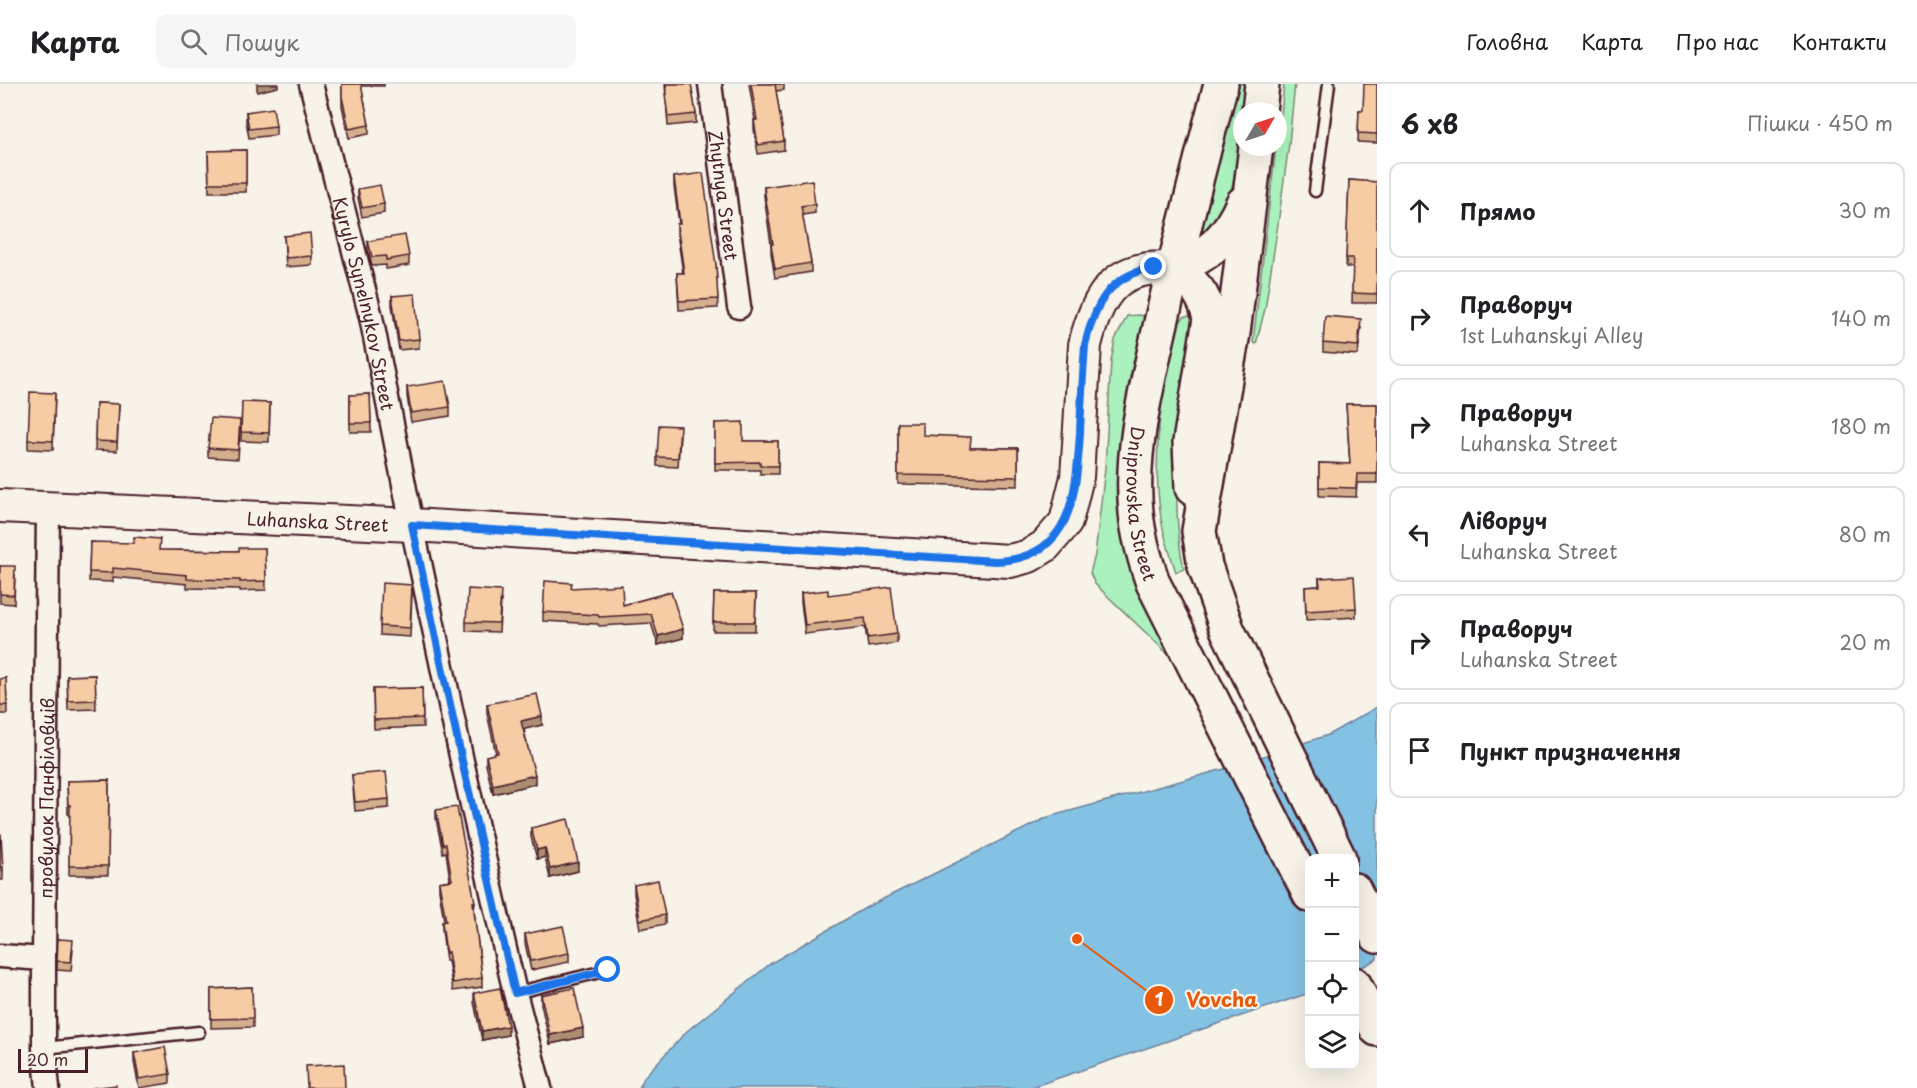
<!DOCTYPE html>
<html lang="uk">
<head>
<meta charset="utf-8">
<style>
	:root { --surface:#fff; --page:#f6f6f6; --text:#202124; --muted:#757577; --line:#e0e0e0 }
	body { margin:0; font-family:"Playpen Sans",sans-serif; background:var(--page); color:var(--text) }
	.controls { position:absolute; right:18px; bottom:18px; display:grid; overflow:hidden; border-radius:12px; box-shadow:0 6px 24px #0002 }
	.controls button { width:54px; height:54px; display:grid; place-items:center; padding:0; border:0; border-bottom:2px solid var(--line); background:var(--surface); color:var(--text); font:30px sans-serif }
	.compass { position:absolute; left:1233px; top:18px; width:54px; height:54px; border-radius:50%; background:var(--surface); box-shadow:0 6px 24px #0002; rotate:51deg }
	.scale { position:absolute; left:18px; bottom:15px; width:70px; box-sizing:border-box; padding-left:6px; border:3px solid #4a1f2b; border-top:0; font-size:16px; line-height:21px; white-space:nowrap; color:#4a1f2b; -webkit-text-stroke:4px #f7f3e8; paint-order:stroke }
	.stop { position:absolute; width:18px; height:18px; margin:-14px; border:4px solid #1a73e8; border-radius:50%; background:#fff }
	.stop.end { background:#1a73e8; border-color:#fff; box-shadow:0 2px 6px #0008 }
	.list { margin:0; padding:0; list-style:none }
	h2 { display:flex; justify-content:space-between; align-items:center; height:78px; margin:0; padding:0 24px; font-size:26px }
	h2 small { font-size:20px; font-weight:400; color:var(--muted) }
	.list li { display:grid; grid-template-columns:39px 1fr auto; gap:18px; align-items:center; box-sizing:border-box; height:96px; margin:0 12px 12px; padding:0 12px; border:2px solid var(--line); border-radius:12px }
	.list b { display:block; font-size:22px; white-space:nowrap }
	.list p { margin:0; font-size:20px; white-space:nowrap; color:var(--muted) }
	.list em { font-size:20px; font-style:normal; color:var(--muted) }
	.icon { flex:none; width:33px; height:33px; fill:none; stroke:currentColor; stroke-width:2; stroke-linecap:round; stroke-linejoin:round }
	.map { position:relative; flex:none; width:1377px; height:1004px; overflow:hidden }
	header { display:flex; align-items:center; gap:36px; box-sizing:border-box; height:84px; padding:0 30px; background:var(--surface); border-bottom:2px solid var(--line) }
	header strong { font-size:28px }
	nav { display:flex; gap:33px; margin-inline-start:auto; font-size:21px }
	.search { width:420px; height:54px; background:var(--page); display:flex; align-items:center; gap:15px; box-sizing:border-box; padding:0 21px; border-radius:12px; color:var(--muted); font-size:22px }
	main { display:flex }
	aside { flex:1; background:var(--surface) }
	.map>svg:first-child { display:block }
</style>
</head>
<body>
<header>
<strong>Карта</strong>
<div class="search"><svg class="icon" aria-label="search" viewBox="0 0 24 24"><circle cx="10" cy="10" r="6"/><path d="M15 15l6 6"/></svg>Пошук</div>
<nav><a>Головна</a><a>Карта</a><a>Про нас</a><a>Контакти</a></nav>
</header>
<main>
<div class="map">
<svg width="1377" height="1004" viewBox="0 0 1377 1004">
	<rect width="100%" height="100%" fill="#f7f3e8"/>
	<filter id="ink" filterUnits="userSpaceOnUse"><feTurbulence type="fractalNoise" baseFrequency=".0167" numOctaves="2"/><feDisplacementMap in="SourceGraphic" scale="12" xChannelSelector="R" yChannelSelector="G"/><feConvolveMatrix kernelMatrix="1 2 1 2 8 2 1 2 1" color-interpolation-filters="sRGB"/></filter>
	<g filter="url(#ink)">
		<g fill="#aaf1bd" stroke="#7a8874" stroke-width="1.5">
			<path d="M1237 0H1247L1245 27H1242V45L1235 89 1226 130 1198 154Z"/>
			<path d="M1284 0H1295L1289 59 1278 140 1265 225 1256 260 1253 258 1276 63H1278Z"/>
			<path d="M1138 231 1150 233 1133 313 1173 571 1166 568 1095 500 1090 489 1095 471 1105 384 1111 277 1115 256 1127 232Z"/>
			<path d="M1190 232 1195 233C1186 314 1166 405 1184 485L1176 488C1170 470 1164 453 1161 434 1152 377 1160 293 1179 239L1184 233Z"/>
		</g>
		<path fill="#84c2e4" stroke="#6d819a" stroke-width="1.5" d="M1377 623V875L1355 887 1354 774H1310L1309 909 1029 1004H639L645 992 687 947 771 879 867 823 1048 733 1224 685 1328 651Z"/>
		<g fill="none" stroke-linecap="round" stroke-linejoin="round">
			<defs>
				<g id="service">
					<path d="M1315 107 1329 0"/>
					<path d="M515 909 608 886"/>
					<path d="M44 964 199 948"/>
				</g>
				<g id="minor">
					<path id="s1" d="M311 0 371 233 412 441 462 677 515 909 540 1004"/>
					<path id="s2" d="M710 0 739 223"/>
					<path d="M0 872 44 875"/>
					<path id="s3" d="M48 1004 44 964V875L48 424"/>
				</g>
				<g id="secondary">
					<path id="s4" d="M0 422 412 441 1010 477 1029 472 1045 462 1066 438 1077 393 1085 261C1097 211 1116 179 1173 185"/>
				</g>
				<g id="trunk">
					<path id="s5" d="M1221 0C1199 84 1177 168 1158 252 1145 310 1130 369 1136 428 1138 452 1145 476 1153 499L1310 811"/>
					<path d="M1259 27 1262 0"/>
					<path d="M1256 63 1233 249 1199 447 1205 482 1227 545 1339 774"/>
					<path d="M1173 185C1195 200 1204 209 1210 235L1190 358 1192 404"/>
					<path d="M1173 185C1209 172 1228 154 1243 119"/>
					<path d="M1354 806 1377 852"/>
					<path d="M1354 900 1377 945"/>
				</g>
			</defs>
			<use href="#service" stroke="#4a1f2b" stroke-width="15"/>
			<use href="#minor" stroke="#4a1f2b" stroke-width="27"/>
			<use href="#secondary" stroke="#4a1f2b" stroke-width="36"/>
			<use href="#trunk" stroke="#4a1f2b" stroke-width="38"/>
			<use href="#service" stroke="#f7f3e8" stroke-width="10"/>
			<use href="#minor" stroke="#f7f3e8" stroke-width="22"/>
			<use href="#secondary" stroke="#f7f3e8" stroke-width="32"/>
			<use href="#trunk" stroke="#f7f3e8" stroke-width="33"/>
		</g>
		<g fill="#d3af8d" stroke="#4a1f2b" stroke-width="1.5">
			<path d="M342 0H384V2H361L369 41V50L349 54 342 22Z"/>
			<path d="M665 0H691L696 30V39L668 42Z"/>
			<path d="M749 0H784V6L776 7 784 57V66L758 70 754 45V36H755Z"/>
			<path d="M1377 0V59L1358 58 1359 26H1363Z"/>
			<path d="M246 28 276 42V51L249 54 246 37Z"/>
			<path d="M246 66V108H209L208 67Z"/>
			<path d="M674 93 716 181 718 224 679 226 677 189H683L677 149V140H679L674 102Z"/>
			<path d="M1349 96 1377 98V219H1352L1353 183H1346Z"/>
			<path d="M764 103 815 120V129L802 131 811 179V188L775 194 771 169V160L764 112Z"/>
			<path d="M358 105 384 120V129L362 133 358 114Z"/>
			<path d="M284 152 312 172V181L286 183Z"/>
			<path d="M368 157 409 172V181L386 185V181L372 182 368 166Z"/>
			<path d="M392 212 419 255V264L399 266 392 221Z"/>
			<path d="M1361 244 1358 271 1323 268V259Z"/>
			<path d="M407 303 450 323V332L411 338 407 312Z"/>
			<path d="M55 309 53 366 28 365V356Z"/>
			<path d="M370 310 371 348H350V311Z"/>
			<path d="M242 318 270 319 269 358 241 357Z"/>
			<path d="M96 319 119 320 117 367 95 366Z"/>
			<path d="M1346 320H1377V399H1357L1356 413 1319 412V379L1350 380Z"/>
			<path d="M715 339 743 357H778V390H760V386H715Z"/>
			<path d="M898 339 923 351 971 364H1018V402L898 400Z"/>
			<path d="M240 345 238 375 208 373V364Z"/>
			<path d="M680 351 678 383 657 382V373Z"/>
			<path d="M90 458 160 466 239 467 265 464 266 506 240 507V505L187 504V500L113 493V498L89 497Z"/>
			<path d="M0 482 15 491 14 520 0 519Z"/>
			<path d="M1319 494 1356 524V533L1306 536 1305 503 1319 502Z"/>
			<path d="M572 504 623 521 671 508 683 554 658 561 651 539 599 542 598 540 543 537V528Z"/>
			<path d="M714 509H756L755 547H713Z"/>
			<path d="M801 509 828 511 897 550V559L868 563 865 543 805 550 801 518Z"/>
			<path d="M412 510 410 553 380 551V542Z"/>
			<path d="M501 516 499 548 466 547V538Z"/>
			<path d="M95 591 96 625 68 626 67 592Z"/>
			<path d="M6 594 7 630H0V595Z"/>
			<path d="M422 604 423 643 374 645 373 605Z"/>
			<path d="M487 620 542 641 524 645 535 700 493 710 486 681V672L496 670 487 629Z"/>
			<path d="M352 691 389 715V724L355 727Z"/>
			<path d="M109 696 108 791H69L70 730H68L67 697Z"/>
			<path d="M436 726 475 818 474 826 482 894V903L453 907 448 877H446L442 846V838L444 837 439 806V798L450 796 446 768 443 769 436 735Z"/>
			<path d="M531 744 578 787 550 794 545 773 537 775 531 753Z"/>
			<path d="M0 750 3 787V796H0Z"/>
			<path d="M634 801 665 831V840L640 845 634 810Z"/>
			<path d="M525 850 569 869V878L531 886 525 859Z"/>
			<path d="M58 855 73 865 71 887 57 886Z"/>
			<path d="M252 903 253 943 211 944V905Z"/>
			<path d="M474 909 508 951 482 956 474 918Z"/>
			<path d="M541 911 583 953 550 960 541 920Z"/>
			<path d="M134 969 170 990V999L139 1004 134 978Z"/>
		</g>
		<g fill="#ac8f73" stroke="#4a1f2b" stroke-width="1.5">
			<path d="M257 0H278V3L257 8Z"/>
			<path d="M683 545V554L658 561V552Z"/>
			<path d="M542 632V641L521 646V637Z"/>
			<path d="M535 691V700L493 710V701Z"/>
			<path d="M545 764V773L537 775V766Z"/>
			<path d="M578 778V787L550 794V785Z"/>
			<path d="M508 942V951L482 956V947Z"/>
			<path d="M583 944V953L550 960V951Z"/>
		</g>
		<g fill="#f5cca4" stroke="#4a1f2b" stroke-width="1.5">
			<path d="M342 0H361L369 41 349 45 342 13Z"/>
			<path d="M666 0H691L696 30 668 33 665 10H667Z"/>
			<path d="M751 0H775L784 57 758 61 754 36H757Z"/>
			<path d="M1364 0H1377V50L1358 49 1359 26H1363Z"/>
			<path d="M273 24 276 42 249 45 246 28Z"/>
			<path d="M246 66V99H209L208 67Z"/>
			<path d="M703 89 716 181 718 215 679 217 677 189H684L677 140H680L674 93Z"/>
			<path d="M812 96 815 120 801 122 811 179 775 185 771 160H773L764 103Z"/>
			<path d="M1349 96 1377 98V210L1352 209 1353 174H1346Z"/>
			<path d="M380 101 384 120 362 124 358 105Z"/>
			<path d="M310 149 312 172 286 174 284 152Z"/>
			<path d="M405 151 409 172 386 176V172L372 173 368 157Z"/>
			<path d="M415 210 419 255 399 257 392 212Z"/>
			<path d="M1325 232 1361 235 1358 262 1323 259Z"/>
			<path d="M445 297 450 323 411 329 407 303Z"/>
			<path d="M30 308 55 309 53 357 28 356Z"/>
			<path d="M370 310 371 339H350V311Z"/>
			<path d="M242 318 270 319 269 349 241 348Z"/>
			<path d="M96 319 119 320 117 358 95 357Z"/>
			<path d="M1346 320H1377V390H1357L1356 404 1319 403V379L1350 380Z"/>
			<path d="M211 334 240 336 238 366 208 364Z"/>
			<path d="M743 338V357H778V382H760V378L715 379V339Z"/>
			<path d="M898 339H923V351L971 353 970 364H1018V393L898 391Z"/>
			<path d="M659 341 680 342 678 374 657 373Z"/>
			<path d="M134 453 160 455 159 466 239 467V464H265L266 497 240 498V496L187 495V491L113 484V489L89 488 90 458 134 459Z"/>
			<path d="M0 482H15L14 511 0 510Z"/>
			<path d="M1354 492 1356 524 1306 527 1305 503 1320 502 1319 494Z"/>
			<path d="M545 497 572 499 571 504 622 501 623 521 671 508 683 545 658 552 651 530 599 533 598 531 543 528Z"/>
			<path d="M382 499 412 501 410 544 380 542Z"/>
			<path d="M891 503 897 550 868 554 865 534 805 541 801 509 828 506V511Z"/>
			<path d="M468 505 501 507 499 539 466 538Z"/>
			<path d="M714 509H756L755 538H713Z"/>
			<path d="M95 591 96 616 68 617 67 592Z"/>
			<path d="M6 594 7 621H0V595Z"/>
			<path d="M422 604 423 634 374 636 373 605Z"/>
			<path d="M537 610 542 632 521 637 535 691 493 701 486 672 498 669 487 620Z"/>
			<path d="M386 688 389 715 355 718 352 691Z"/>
			<path d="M109 696 108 782H69L70 721H68L67 697Z"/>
			<path d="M457 723 475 818H473L482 894 453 899 448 868 446 869 442 838 446 837 439 798 452 796 446 760 443 761 436 726Z"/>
			<path d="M568 735 578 778 550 785 545 764 537 766 531 744Z"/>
			<path d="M0 750H1L3 787H0Z"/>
			<path d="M658 796 665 831 640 836 634 801Z"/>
			<path d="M563 842 569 869 531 877 525 850Z"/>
			<path d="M58 855 73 856 71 878 57 877Z"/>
			<path d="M252 903 253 934 211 935V905Z"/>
			<path d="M500 904 508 942 482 947 474 909Z"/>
			<path d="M574 904 583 944 550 951 541 911Z"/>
			<path d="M165 963 170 990 139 995 134 969Z"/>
			<path d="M344 980 345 1004H307L306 982Z"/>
			<path d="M116 1001V1004H92Z"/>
		</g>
	</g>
	<g fill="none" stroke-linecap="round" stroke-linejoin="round" filter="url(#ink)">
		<path stroke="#1a73e8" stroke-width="8" d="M608 886 515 909 462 677 412 441 996 477C1073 475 1076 409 1080 349 1081 319 1083 290 1085 261 1095 219 1109 192 1154 183"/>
	</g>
	<g text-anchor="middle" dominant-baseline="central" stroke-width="4.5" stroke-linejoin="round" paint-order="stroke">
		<g font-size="18" fill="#4a1f2b" stroke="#f7f3e8">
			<text stroke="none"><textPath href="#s2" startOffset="112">Zhytnya Street</textPath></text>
			<text stroke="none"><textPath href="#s1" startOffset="226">Kyrylo Synelnykov Street</textPath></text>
			<text stroke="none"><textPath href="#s5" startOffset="430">Dniprovska Street</textPath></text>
			<text stroke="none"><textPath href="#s4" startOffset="318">Luhanska Street</textPath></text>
			<text stroke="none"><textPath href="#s3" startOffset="290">провулок Панфіловців</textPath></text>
		</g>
	</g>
	<path fill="none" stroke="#e8590c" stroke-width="2" d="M1077 855L1159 916"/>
	<g fill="#e8590c" stroke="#f7f3e8" stroke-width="2">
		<circle cx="1077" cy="855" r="6"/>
		<circle cx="1159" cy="916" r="15"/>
	</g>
	<g font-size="18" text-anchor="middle" font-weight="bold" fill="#fff">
		<text x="1159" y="922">1</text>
	</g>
	<g font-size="20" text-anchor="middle" font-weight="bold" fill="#e8590c" stroke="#f7f3e8" stroke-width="4.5" stroke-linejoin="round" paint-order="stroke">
		<text x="1222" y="923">Vovcha</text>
	</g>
</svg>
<div class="controls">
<button>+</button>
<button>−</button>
<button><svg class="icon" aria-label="locate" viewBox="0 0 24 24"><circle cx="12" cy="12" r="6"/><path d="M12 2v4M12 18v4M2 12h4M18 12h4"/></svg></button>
<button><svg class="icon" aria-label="layers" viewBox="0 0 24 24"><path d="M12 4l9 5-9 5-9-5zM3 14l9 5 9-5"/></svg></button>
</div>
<svg class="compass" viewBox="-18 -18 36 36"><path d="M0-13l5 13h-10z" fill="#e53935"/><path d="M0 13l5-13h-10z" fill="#757577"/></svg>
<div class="scale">20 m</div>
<div class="stop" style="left:608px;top:886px"></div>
<div class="stop end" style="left:1154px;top:183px"></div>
</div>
<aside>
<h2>6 хв<small>Пішки · 450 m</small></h2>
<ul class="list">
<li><svg class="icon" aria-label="ahead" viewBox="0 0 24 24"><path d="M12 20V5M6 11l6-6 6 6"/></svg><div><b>Прямо</b></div><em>30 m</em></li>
<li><svg class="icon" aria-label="right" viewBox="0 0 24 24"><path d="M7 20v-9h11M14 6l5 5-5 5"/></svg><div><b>Праворуч</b><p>1st Luhanskyi Alley</p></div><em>140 m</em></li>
<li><svg class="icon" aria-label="right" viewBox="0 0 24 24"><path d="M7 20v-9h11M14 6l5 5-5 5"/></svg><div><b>Праворуч</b><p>Luhanska Street</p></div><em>180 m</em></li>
<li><svg class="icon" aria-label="left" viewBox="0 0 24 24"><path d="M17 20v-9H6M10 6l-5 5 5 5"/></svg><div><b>Ліворуч</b><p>Luhanska Street</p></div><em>80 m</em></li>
<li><svg class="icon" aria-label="right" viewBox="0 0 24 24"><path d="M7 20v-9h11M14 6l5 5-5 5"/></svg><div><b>Праворуч</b><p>Luhanska Street</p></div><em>20 m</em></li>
<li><svg class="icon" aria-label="arrive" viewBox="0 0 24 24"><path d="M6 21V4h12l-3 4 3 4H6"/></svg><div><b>Пункт призначення</b></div></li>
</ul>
</aside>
</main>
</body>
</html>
